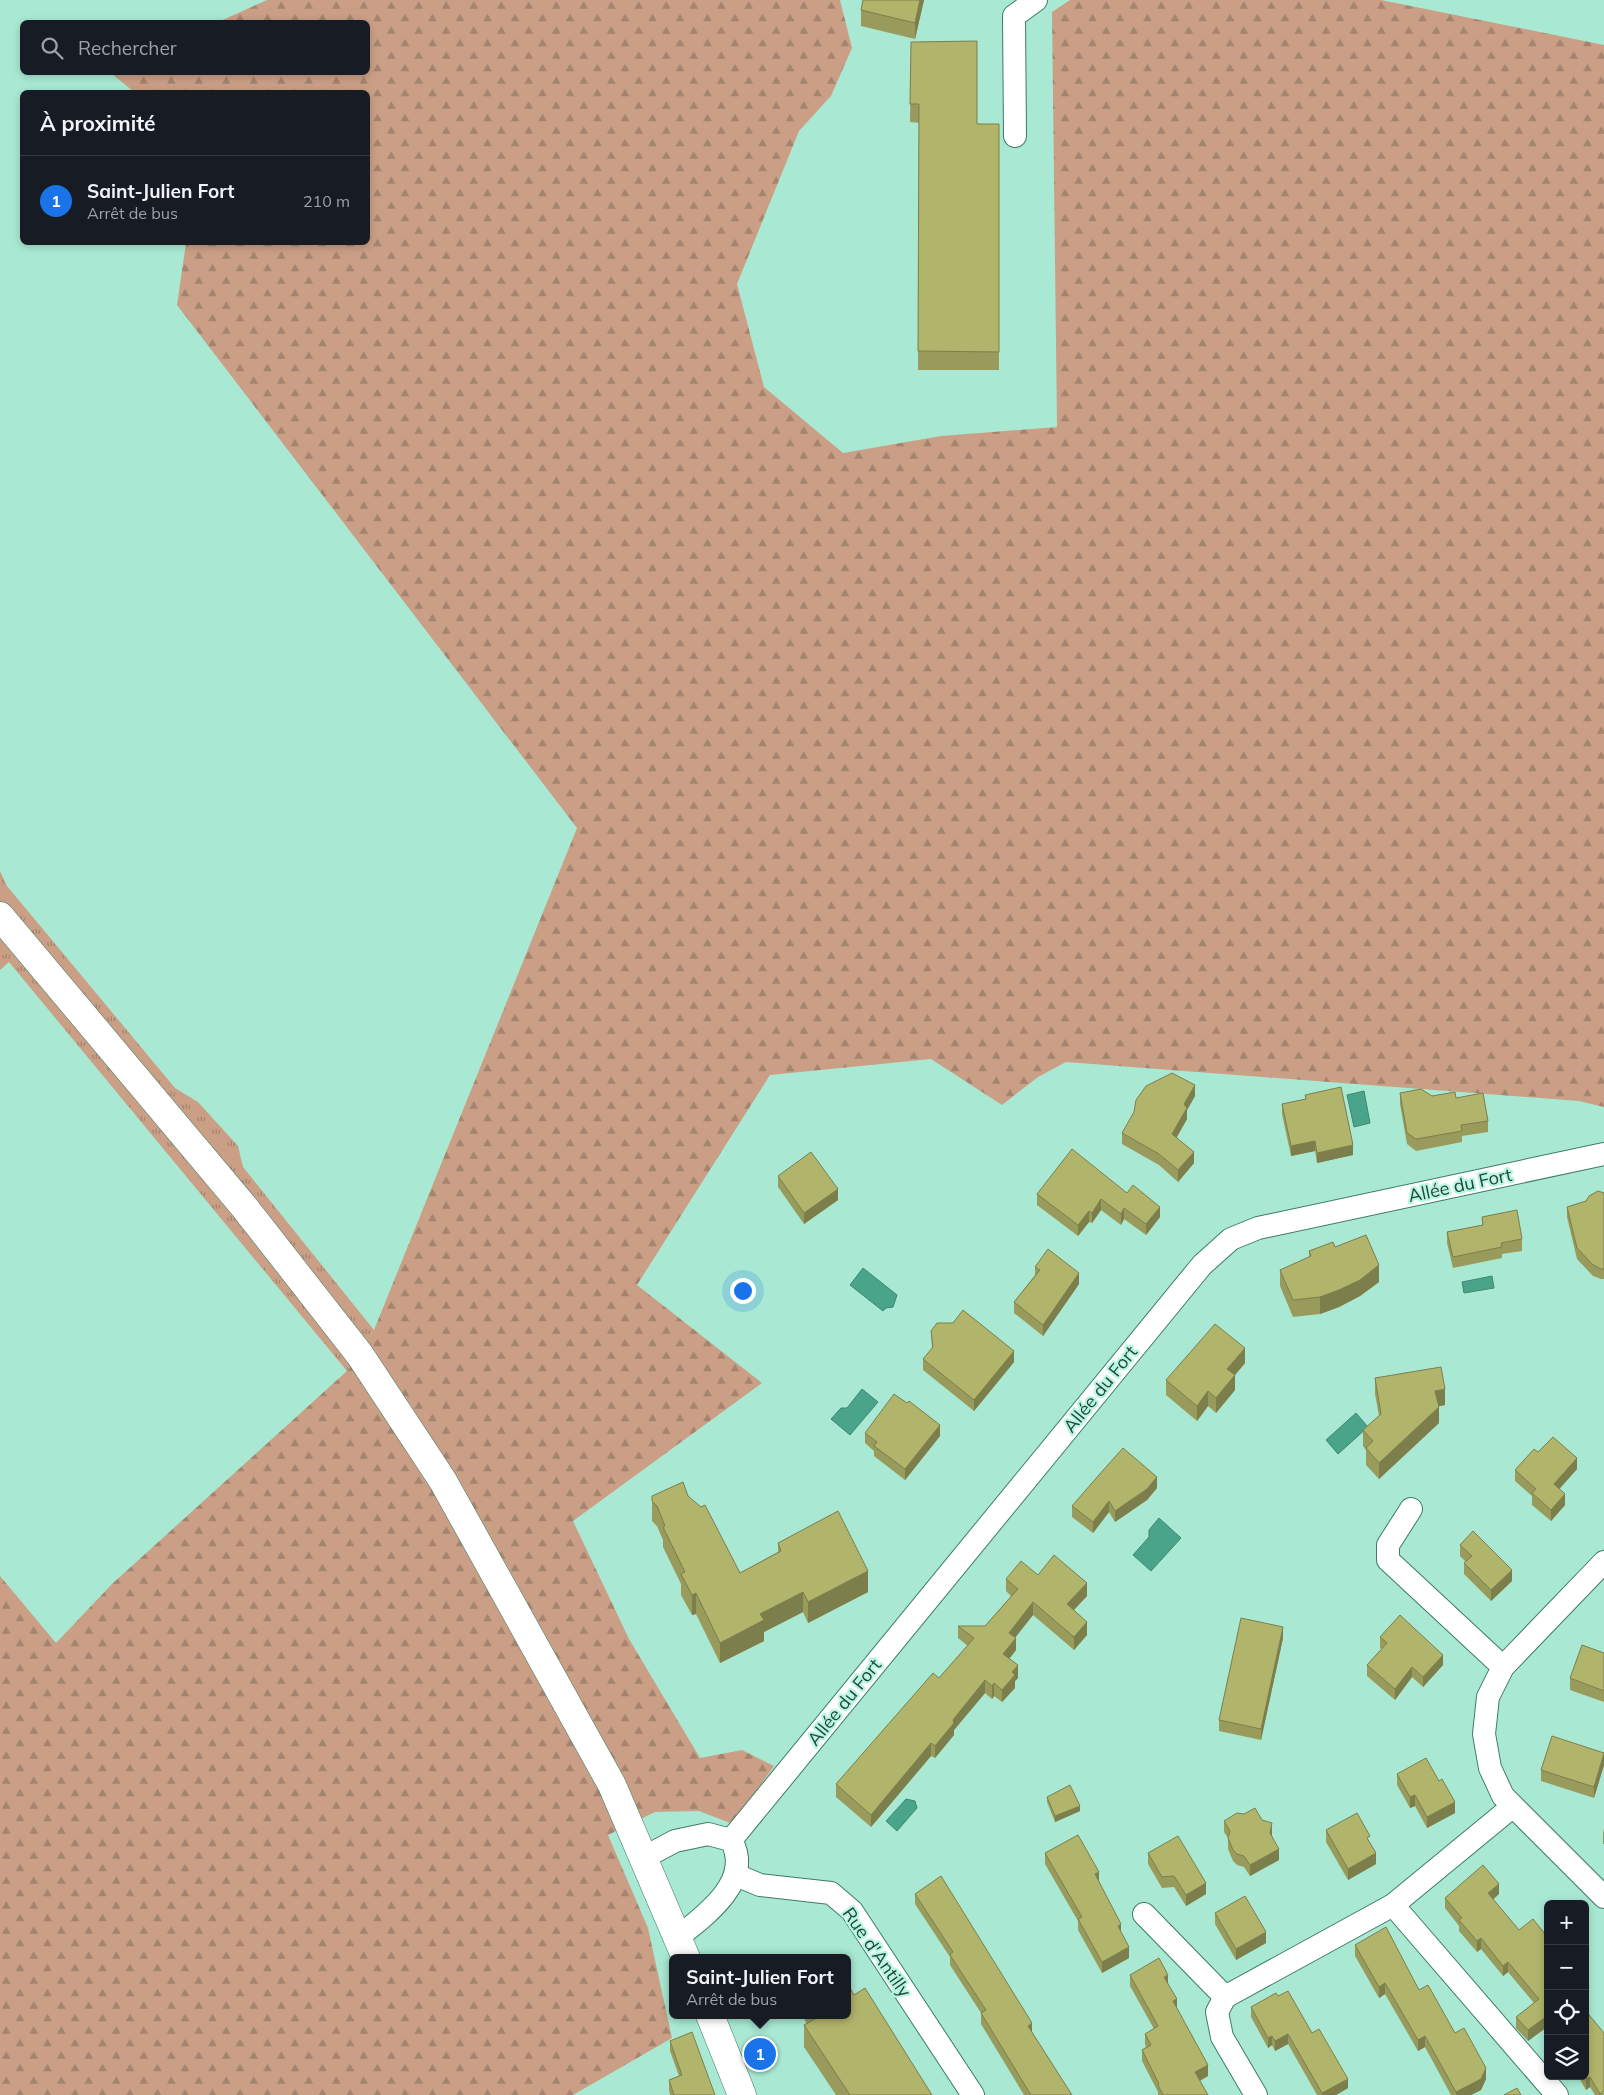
<!DOCTYPE html>
<html lang="fr">
<head>
<meta charset="utf-8">
<style>
	:root { --surface:#171b24; --page:#20242c; --text:#f1f3f6; --muted:#9ea1a6; --line:#363941; --accent:#1a73e8 }
	body { margin:0; font-family:Mulish,sans-serif; background:var(--page); color:var(--text) }
	.controls { position:absolute; right:15px; bottom:15px; display:grid; overflow:hidden; border-radius:8px; box-shadow:0 2px 8px #0003 }
	.controls button { width:45px; height:45px; display:grid; place-items:center; padding:0; border:0; border-bottom:1px solid var(--line); background:var(--surface); color:var(--text); font:25px sans-serif }
	.you { position:absolute; left:742px; top:1290px; width:18px; height:18px; margin:-12px; border:4px solid #fff; border-radius:50%; background:#1a73e8; box-shadow:0 0 0 8px #1a73e833 }
	.badge { display:grid; place-items:center; width:32px; height:32px; border-radius:50%; background:var(--accent); color:#fff; font-size:16px; font-weight:700 }
	.pin { position:absolute; translate:-50% -50%; border:2px solid #fff; box-shadow:0 1px 5px #0006 }
	.popup { position:absolute; left:669px; top:1954px; width:182px; height:65px; box-sizing:border-box; display:grid; place-content:center; border-radius:8px; background:var(--surface); filter:drop-shadow(0 1px 4px #0005); font-size:16px; white-space:nowrap; color:var(--muted) }
	.popup b { font-size:19px; color:var(--text) }
	.popup::after { content:''; position:absolute; left:50%; top:100%; margin-left:-10px; border:10px solid transparent; border-top-color:var(--surface) }
	.list { margin:0; padding:0; list-style:none }
	h2 { display:flex; justify-content:space-between; align-items:center; height:65px; margin:0; padding:0 20px; font-size:21px }
	h2 small { font-size:16px; font-weight:400; color:var(--muted) }
	.list li { display:grid; grid-template-columns:32px 1fr auto; gap:15px; align-items:center; box-sizing:border-box; height:90px; padding:0 20px; border-top:1px solid var(--line) }
	.list b { display:block; font-size:19px; white-space:nowrap }
	.list p { margin:0; font-size:16px; white-space:nowrap; color:var(--muted) }
	.list em { font-size:16px; font-style:normal; color:var(--muted) }
	.icon { flex:none; width:28px; height:28px; fill:none; stroke:currentColor; stroke-width:2; stroke-linecap:round; stroke-linejoin:round }
	.map { position:relative; flex:none; width:1604px; height:2095px; overflow:hidden }
	.search { position:absolute; background:var(--surface); box-shadow:0 2px 8px #0003; left:20px; top:20px; width:350px; height:55px; display:flex; align-items:center; gap:12px; box-sizing:border-box; padding:0 18px; border-radius:8px; color:var(--muted); font-size:19px }
	.panel { position:absolute; background:var(--surface); box-shadow:0 2px 8px #0003; left:20px; top:90px; width:350px; height:155px; border-radius:8px }
	.map>svg:first-child { display:block }
</style>
</head>
<body>
<div class="map">
<svg width="1604" height="2095" viewBox="0 0 1604 2095">
	<defs>
		<pattern id="grass-tufts" width="24" height="20" patternUnits="userSpaceOnUse" patternTransform="scale(1.25)"><rect width="24" height="20" fill="#ca9f86"/><path d="M3 7l-1-3M5 7V3M7 7l1-3M15 17l-1-3M17 17v-4M19 17l1-3" fill="none" stroke="#a4836f"/></pattern>
		<pattern id="forest-firs" width="22" height="20" patternUnits="userSpaceOnUse" patternTransform="scale(1.25)"><rect width="22" height="20" fill="#ca9f86"/><path d="M5 1l3.5 6h-7zM16 11l3.5 6h-7z" fill="#a4836f"/></pattern>
	</defs>
	<rect width="100%" height="100%" fill="#a9e9d3"/>
	<path fill="url(#grass-tufts)" d="M0 871 7 886 175 1088 198 1102 238 1146 243 1167 374 1330 360 1355 347 1371 9 962 0 970Z"/>
	<path fill="url(#forest-firs)" d="M267 0H840L852 48 831 96 799 131 737 284 764 387 843 453 941 436 1057 427 1052 12 1070 0H1381L1604 45V1107L1579 1101 1066 1062 1038 1077 1002 1105 931 1059 770 1075 637 1285 762 1383 573 1521 629 1639 700 1758 742 1750 774 1766 733 1824 699 1811 655 1812 608 1835 648 1928 672 2038 573 2095H0V1576L56 1643 112 1584 347 1371 360 1355 374 1330 577 828 177 305 186 243 368 242V92H134L111 73 368 72V22H218Z"/>
	<g fill="#4aa489" stroke="#408771">
		<path d="M1364 1091 1370 1123 1354 1127 1347 1095Z"/>
		<path d="M863 1268 897 1295 893 1307 886 1308 883 1311 850 1285Z"/>
		<path d="M1492 1276 1494 1288 1464 1293 1462 1282Z"/>
		<path d="M862 1389 878 1402 850 1435 831 1419 841 1408H847Z"/>
		<path d="M1356 1413 1368 1427 1338 1454 1326 1440Z"/>
		<path d="M1159 1518 1181 1538 1151 1571 1133 1555 1149 1537V1530Z"/>
		<path d="M906 1799 915 1801 917 1808 897 1831 886 1821Z"/>
	</g>
	<g fill="none" stroke-linecap="round" stroke-linejoin="round">
		<defs>
			<g id="minor">
				<path d="M1015 136 1014 16 1036 0"/>
				<path d="M1411 1509 1388 1545V1560L1503 1667"/>
				<path d="M1604 1562 1503 1667 1488 1697 1484 1734 1490 1768 1503 1796 1604 1897"/>
				<path d="M731 1840 1202 1265 1231 1239 1258 1228 1604 1154"/>
				<path d="M645 1857 675 1841 708 1834 731 1840C754 1880 706 1915 678 1937"/>
				<path d="M736 1875 760 1885 831 1893 852 1911 973 2095"/>
				<path d="M1393 1905 1557 2095"/>
				<path d="M1144 1914 1225 1997 1217 2012 1222 2037 1256 2095"/>
				<path d="M1225 1997 1393 1905 1512 1807"/>
			</g>
			<g id="secondary">
				<path d="M0 916 245 1208 360 1355 443 1481 612 1785 686 1958"/>
				<path d="M710 2015 742 2095"/>
			</g>
		</defs>
		<use href="#minor" stroke="#3d7b67" stroke-width="24"/>
		<use href="#secondary" stroke="#3d7b67" stroke-width="29"/>
		<use href="#minor" stroke="#fff" stroke-width="22"/>
		<use href="#secondary" stroke="#fff" stroke-width="28"/>
	</g>
	<g fill="#989b5c">
		<path d="M863 0H924L915 39 861 26V10Z"/>
		<path d="M911 42 977 124H999V370H918L919 123 910 122Z"/>
		<path d="M1400 1093 1456 1098 1488 1121V1132L1462 1136V1142L1416 1151 1407 1144 1400 1104Z"/>
		<path d="M1305 1095 1353 1155 1317 1163 1315 1151 1291 1156 1282 1114V1104L1305 1099Z"/>
		<path d="M1195 1096 1187 1110V1119L1177 1137 1194 1163 1178 1182 1159 1165 1122 1144V1133Z"/>
		<path d="M778 1176 838 1200 804 1224 778 1187Z"/>
		<path d="M1127 1193 1160 1217 1146 1235 1124 1219 1121 1225 1101 1210 1092 1223 1089 1222 1078 1236 1037 1205V1194Z"/>
		<path d="M1604 1193V1279H1601L1593 1276 1577 1259 1567 1217V1207L1586 1201Z"/>
		<path d="M1482 1217 1522 1239V1251L1502 1254V1258L1453 1268 1447 1243V1232L1482 1225Z"/>
		<path d="M1335 1247 1379 1282 1360 1296 1339 1307 1320 1314 1293 1317 1280 1286V1270L1309 1257V1251Z"/>
		<path d="M1035 1267 1079 1284 1043 1336 1014 1313V1302L1035 1275Z"/>
		<path d="M931 1331 1014 1362 974 1411 923 1370V1359L932 1349Z"/>
		<path d="M1245 1363 1235 1375V1390L1216 1413 1208 1406 1197 1421 1166 1395V1380Z"/>
		<path d="M1375 1378 1445 1405 1439 1406V1423L1379 1479 1366 1465V1450L1363 1446V1430L1379 1416 1375 1394Z"/>
		<path d="M907 1403 940 1436 905 1480 874 1456V1451L865 1443V1433Z"/>
		<path d="M1538 1452 1577 1469 1559 1489 1565 1505 1551 1521 1532 1505V1496L1515 1481V1470Z"/>
		<path d="M1157 1488 1147 1500 1115 1522 1109 1512 1093 1533 1072 1517V1506Z"/>
		<path d="M652 1496H688L740 1573 778 1552V1543L868 1592 808 1623 803 1612 764 1632V1641L720 1663 696 1614 692 1615 681 1595V1584L663 1547V1540L657 1526 652 1521Z"/>
		<path d="M1460 1545 1512 1581 1491 1601 1464 1574V1563L1466 1562 1460 1556Z"/>
		<path d="M1038 1575 1087 1596 1074 1610 1087 1635 1074 1650 1033 1615 1015 1638 1016 1650 1009 1659 1018 1678 1015 1681V1688L1002 1702 994 1696 992 1699 985 1693 954 1730V1735L935 1758 931 1756 871 1827 836 1797V1784L939 1678 968 1646 958 1638V1626H985L1011 1596 1006 1591V1579Z"/>
		<path d="M1380 1637 1443 1665 1423 1687 1412 1677 1395 1700 1367 1676V1665L1382 1649 1380 1648Z"/>
		<path d="M1283 1638 1261 1740 1219 1731V1720Z"/>
		<path d="M1604 1653V1702L1570 1690V1678Z"/>
		<path d="M1604 1753V1765L1594 1798 1541 1781V1770Z"/>
		<path d="M1397 1774 1455 1813 1427 1828 1415 1806 1410 1808 1397 1785Z"/>
		<path d="M1047 1797 1080 1811 1055 1822 1047 1802Z"/>
		<path d="M1262 1820 1272 1834V1836L1279 1860 1250 1876 1244 1867 1237 1865 1233 1861 1228 1849V1838L1224 1832V1821Z"/>
		<path d="M1604 1828V1844H1603V1833Z"/>
		<path d="M1326 1830 1370 1843 1376 1864 1348 1880 1326 1842Z"/>
		<path d="M1045 1853 1099 1882 1121 1932 1129 1958 1102 1973 1078 1930V1921L1045 1864Z"/>
		<path d="M1148 1853 1206 1894 1186 1906 1174 1887 1162 1888 1148 1864Z"/>
		<path d="M915 1894 1032 2032 1072 2095H1024L981 2024V2013L950 1965V1957L915 1904Z"/>
		<path d="M1499 1894 1493 1899 1519 1930 1548 1934V2028L1547 2027 1528 2041 1516 2028V2017L1534 2003 1508 1972 1503 1976 1481 1949 1477 1952 1459 1931V1926L1445 1908V1898Z"/>
		<path d="M1215 1913 1266 1943 1236 1960 1215 1924Z"/>
		<path d="M1355 1945 1419 1990 1455 2033 1486 2079 1481 2090 1471 2095H1451L1425 2047 1418 2051 1385 1994 1379 1998 1355 1956Z"/>
		<path d="M1130 1975 1168 1984 1177 2008 1208 2076 1200 2081 1208 2095H1158V2092L1142 2061V2050L1146 2047 1145 2044V2034L1154 2029 1130 1986Z"/>
		<path d="M854 1995 932 2095H836L804 2047V2025L807 2024 802 2015H848Z"/>
		<path d="M1278 1996 1312 2033 1348 2088 1336 2095H1317L1288 2044 1275 2051 1272 2045 1268 2048 1251 2017V2007Z"/>
		<path d="M1585 2010 1604 2095H1595L1590 2087 1586 2090 1578 2076H1585Z"/>
		<path d="M670 2041 715 2095H670L669 2090V2080L679 2076 670 2051Z"/>
	</g>
	<g fill="#7c7e4b">
		<path d="M920 0H924L915 39V23Z"/>
		<path d="M1195 1085V1096L1187 1110V1119L1172 1145V1134L1184 1104Z"/>
		<path d="M1315 1141V1151L1291 1156V1146Z"/>
		<path d="M1353 1145V1155L1317 1163V1153Z"/>
		<path d="M1194 1152V1163L1178 1182V1170Z"/>
		<path d="M838 1189V1200L804 1224V1213Z"/>
		<path d="M1101 1199V1210L1092 1223V1213Z"/>
		<path d="M1160 1207V1217L1146 1235V1224Z"/>
		<path d="M1124 1208V1219L1121 1225V1214Z"/>
		<path d="M1089 1211V1222L1078 1236V1225Z"/>
		<path d="M1379 1265V1282L1360 1296 1339 1307 1320 1314V1297Z"/>
		<path d="M1079 1273V1284L1043 1336V1325Z"/>
		<path d="M1245 1348V1363L1235 1375V1390L1216 1413V1398L1227 1369Z"/>
		<path d="M1014 1351V1362L974 1411V1400Z"/>
		<path d="M1445 1389V1405L1435 1407V1391Z"/>
		<path d="M1208 1391V1406L1197 1421V1406Z"/>
		<path d="M1439 1407V1423L1379 1479V1463Z"/>
		<path d="M940 1425V1436L905 1480V1469Z"/>
		<path d="M1577 1458V1469L1554 1495V1484Z"/>
		<path d="M1157 1477V1488L1147 1500 1115 1522V1511Z"/>
		<path d="M1565 1494V1505L1551 1521V1510Z"/>
		<path d="M1109 1501V1512L1093 1533V1522Z"/>
		<path d="M1512 1570V1581L1491 1601V1590Z"/>
		<path d="M868 1571V1592L808 1623V1602Z"/>
		<path d="M1087 1583V1596L1067 1617V1604Z"/>
		<path d="M803 1592V1612L764 1632V1641L720 1663V1643L760 1614Z"/>
		<path d="M696 1593V1614L692 1615V1595Z"/>
		<path d="M1033 1602V1615L1009 1645V1633Z"/>
		<path d="M1087 1622V1635L1074 1650V1637Z"/>
		<path d="M1283 1627V1638L1261 1740V1729Z"/>
		<path d="M1016 1638V1650L1003 1667V1654Z"/>
		<path d="M1443 1655V1665L1423 1687V1677Z"/>
		<path d="M1018 1665V1678L1015 1681V1688L1002 1702V1690L1012 1672Z"/>
		<path d="M1412 1667V1677L1395 1700V1689Z"/>
		<path d="M985 1680V1693L954 1730V1735L935 1758V1746L953 1720Z"/>
		<path d="M994 1683V1696L992 1699V1686Z"/>
		<path d="M931 1743V1756L871 1827V1815Z"/>
		<path d="M1604 1754V1765L1594 1798V1787Z"/>
		<path d="M1415 1795V1806L1410 1808V1797Z"/>
		<path d="M1455 1802V1813L1427 1828V1817Z"/>
		<path d="M1080 1806V1811L1055 1822V1816Z"/>
		<path d="M1272 1823V1834L1270 1844V1833Z"/>
		<path d="M1279 1849V1860L1250 1876V1865Z"/>
		<path d="M1376 1853V1864L1348 1880V1869Z"/>
		<path d="M1099 1872V1883L1095 1874Z"/>
		<path d="M1206 1883V1894L1186 1906V1895Z"/>
		<path d="M1499 1884V1894L1488 1904V1893Z"/>
		<path d="M1121 1924V1935L1118 1926Z"/>
		<path d="M1266 1932V1943L1236 1960V1949Z"/>
		<path d="M1481 1938V1949L1477 1952V1941Z"/>
		<path d="M1129 1947V1958L1102 1973V1962Z"/>
		<path d="M1508 1962V1972L1503 1976V1966Z"/>
		<path d="M1168 1975V1986L1164 1977Z"/>
		<path d="M1385 1983V1994L1379 1998V1987Z"/>
		<path d="M1177 1999V2010L1173 2001Z"/>
		<path d="M1547 2016V2027L1528 2041V2030Z"/>
		<path d="M1032 2023V2034L1028 2026Z"/>
		<path d="M1288 2034V2044L1275 2051V2041Z"/>
		<path d="M1272 2036V2045L1268 2048V2038Z"/>
		<path d="M1425 2036V2047L1418 2051V2040Z"/>
		<path d="M1208 2065V2076L1195 2083V2072Z"/>
		<path d="M1486 2068V2079L1481 2090 1471 2095H1456V2092Z"/>
		<path d="M1590 2077V2087L1586 2090V2079Z"/>
		<path d="M1348 2079V2088L1336 2095H1322V2093Z"/>
	</g>
	<g fill="#b1b46b" stroke="#7c7e4b">
		<path d="M863 0H920L915 23 861 10Z"/>
		<path d="M977 41V124H999V352L918 351 919 104H910L911 42Z"/>
		<path d="M1172 1073 1195 1085 1184 1104 1187 1108 1172 1134 1194 1152 1178 1170 1159 1154 1122 1133 1134 1112 1136 1100 1146 1086Z"/>
		<path d="M1341 1087 1353 1145 1317 1153 1315 1141 1291 1146 1282 1104 1306 1099 1305 1095Z"/>
		<path d="M1421 1089 1432 1096 1455 1092 1456 1098 1483 1093 1488 1121 1461 1125 1462 1131 1416 1139 1407 1133 1400 1093Z"/>
		<path d="M1072 1149 1127 1193 1133 1185 1160 1207 1146 1224 1124 1208 1121 1214 1101 1199 1092 1213 1089 1211 1078 1225 1037 1194Z"/>
		<path d="M811 1152 838 1189 804 1213 778 1176Z"/>
		<path d="M1598 1191 1604 1193V1269H1601L1593 1265 1577 1248 1567 1207 1586 1201 1589 1196Z"/>
		<path d="M1517 1210 1522 1239 1501 1243 1502 1247 1453 1257 1447 1232 1483 1225 1482 1217Z"/>
		<path d="M1366 1235 1379 1265 1360 1280 1339 1290 1320 1297 1293 1300 1280 1270 1311 1256 1309 1251 1333 1242 1335 1247Z"/>
		<path d="M1048 1249 1079 1273 1043 1325 1014 1302 1040 1270 1035 1267Z"/>
		<path d="M963 1310 1014 1351 974 1400 923 1359 933 1347 931 1331 937 1323H953Z"/>
		<path d="M1215 1324 1245 1348 1227 1369 1235 1375 1216 1398 1208 1391 1197 1406 1166 1380Z"/>
		<path d="M1441 1367 1445 1389 1435 1391 1439 1407 1379 1463 1366 1448 1373 1441 1363 1430 1381 1414 1375 1378Z"/>
		<path d="M894 1394 907 1403 909 1401 940 1425 905 1469 874 1446 877 1442 865 1433Z"/>
		<path d="M1553 1437 1577 1458 1554 1484 1565 1494 1551 1510 1532 1493 1536 1489 1515 1470 1534 1449 1538 1452Z"/>
		<path d="M1123 1448 1157 1477 1147 1489 1115 1511 1109 1501 1093 1522 1072 1506 1098 1476Z"/>
		<path d="M683 1482 688 1496 701 1507 705 1505 740 1573 781 1551 778 1543 838 1511 868 1571 808 1602 803 1592 760 1614 764 1620 720 1643 696 1593 692 1595 681 1574 685 1572 663 1527 665 1526 657 1506 652 1501V1496Z"/>
		<path d="M1473 1531 1512 1570 1491 1590 1464 1563 1472 1556 1460 1545Z"/>
		<path d="M1054 1555 1087 1583 1067 1604 1087 1622 1074 1637 1033 1602 1009 1633 1016 1638 1003 1654 1018 1665 1012 1672 1015 1675 1002 1690 994 1683 992 1686 985 1680 953 1720 954 1723 935 1746 931 1743 871 1815 836 1784 933 1673 939 1678 974 1638 958 1626H985L1018 1589 1006 1579 1021 1561 1038 1575Z"/>
		<path d="M1400 1615 1443 1655 1423 1677 1412 1667 1395 1689 1367 1665 1387 1643 1380 1637Z"/>
		<path d="M1241 1618 1283 1627 1261 1729 1219 1720Z"/>
		<path d="M1582 1645 1604 1653V1691L1570 1678Z"/>
		<path d="M1552 1736 1604 1753 1594 1787 1541 1770Z"/>
		<path d="M1426 1758 1439 1781 1442 1779 1455 1802 1427 1817 1415 1795 1410 1797 1397 1774Z"/>
		<path d="M1070 1785 1080 1806 1055 1816 1047 1797Z"/>
		<path d="M1255 1808 1262 1820 1272 1823 1270 1833 1279 1849 1250 1865 1244 1856 1237 1854 1233 1850 1228 1838 1230 1831 1224 1821 1237 1813 1244 1814Z"/>
		<path d="M1357 1813 1370 1836 1367 1838 1376 1853 1348 1869 1326 1830Z"/>
		<path d="M1078 1835 1099 1872 1095 1874 1121 1924 1118 1926 1129 1947 1102 1962 1078 1919 1082 1917 1045 1853Z"/>
		<path d="M1178 1836 1206 1883 1186 1895 1174 1876 1162 1877 1148 1853Z"/>
		<path d="M1483 1865 1499 1884 1488 1893 1519 1930 1533 1919 1545 1934H1548V1962L1547 1963 1548 1964V2018L1547 2016 1528 2030 1516 2017 1539 1999 1508 1962 1503 1966 1481 1938 1477 1941 1459 1920 1462 1918 1445 1898Z"/>
		<path d="M941 1876 1032 2023 1028 2026 1072 2095H1031L981 2013 986 2010 950 1955 953 1952 915 1894Z"/>
		<path d="M1245 1896 1266 1932 1236 1949 1215 1913Z"/>
		<path d="M1386 1927 1419 1990 1428 1985 1455 2033 1464 2028 1486 2068 1481 2079 1456 2092 1425 2036 1418 2040 1385 1983 1379 1987 1355 1945Z"/>
		<path d="M1159 1958 1168 1975 1164 1977 1177 1999 1173 2001 1208 2065 1195 2072 1208 2095H1163L1158 2085 1159 2084 1142 2050 1151 2045 1145 2034 1158 2026 1130 1975Z"/>
		<path d="M848 1984 854 1995 865 1988 932 2095H850L804 2025 817 2018 815 2015H848Z"/>
		<path d="M1288 1991 1312 2033 1319 2029 1348 2079 1322 2093 1288 2034 1275 2041 1272 2036 1268 2038 1251 2007 1276 1993 1278 1996Z"/>
		<path d="M1585 2010 1604 2033V2091L1600 2094 1590 2077 1586 2079 1584 2076H1585Z"/>
		<path d="M692 2032 715 2095H674L669 2080 682 2075 670 2041Z"/>
		<path d="M1517 2088 1521 2095H1504Z"/>
	</g>
	<g text-anchor="middle" dominant-baseline="central" stroke-width="4.5" stroke-linejoin="round" paint-order="stroke">
		<g font-size="18" fill="#274239" stroke="#b6f7e0">
			<text transform="translate(1460 1185) rotate(-12)">Allée du Fort</text>
			<text transform="translate(1100 1389) rotate(-51)">Allée du Fort</text>
			<text transform="translate(844 1702) rotate(-51)">Allée du Fort</text>
			<text transform="translate(877 1952) rotate(55)">Rue d'Antilly</text>
		</g>
	</g>
</svg>
<div class="controls">
<button>+</button>
<button>−</button>
<button><svg class="icon" aria-label="locate" viewBox="0 0 24 24"><circle cx="12" cy="12" r="6"/><path d="M12 2v4M12 18v4M2 12h4M18 12h4"/></svg></button>
<button><svg class="icon" aria-label="layers" viewBox="0 0 24 24"><path d="M12 4l9 5-9 5-9-5zM3 14l9 5 9-5"/></svg></button>
</div>
<div class="you"></div>
<div class="pin badge" style="left:760px;top:2054px">1</div>
<div class="popup"><b>Saint-Julien Fort</b>Arrêt de bus</div>
<div class="search"><svg class="icon" aria-label="search" viewBox="0 0 24 24"><circle cx="10" cy="10" r="6"/><path d="M15 15l6 6"/></svg>Rechercher</div>
<section class="panel">
<h2>À proximité<small></small></h2>
<ul class="list">
<li><span class="badge">1</span><div><b>Saint-Julien Fort</b><p>Arrêt de bus</p></div><em>210 m</em></li>
</ul>
</section>
</div>
</body>
</html>
